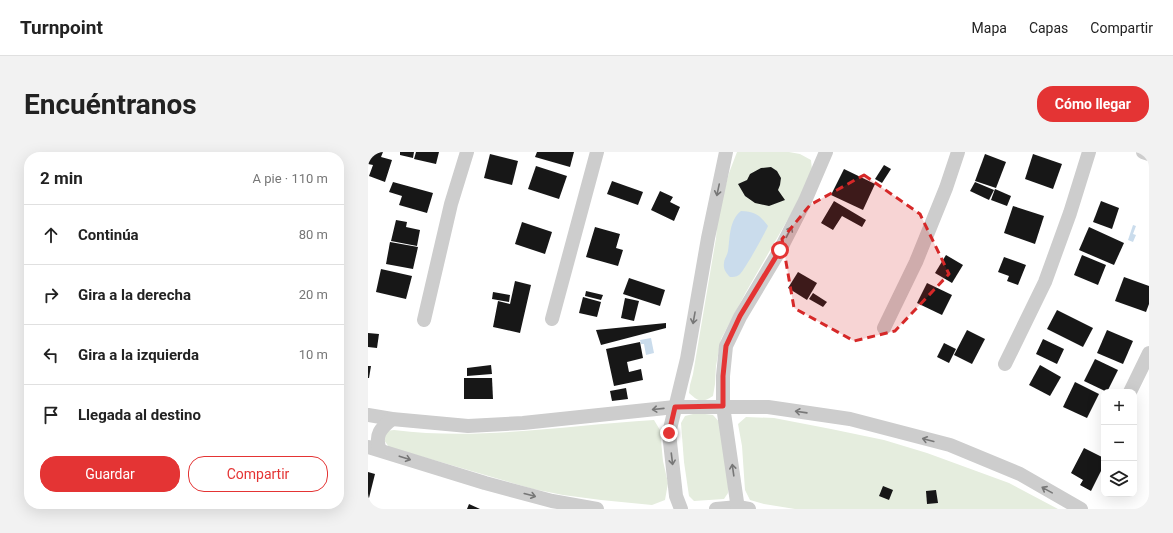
<!DOCTYPE html>
<html lang="es">
<head>
<meta charset="utf-8">
<style>
	:root { --surface:#fff; --page:#f2f2f2; --text:#222; --muted:#767676; --line:#e0e0e0; --accent:#e43434 }
	body { margin:0; font-family:Roboto,sans-serif; background:var(--page); color:var(--text) }
	.controls { position:absolute; right:12px; bottom:12px; display:grid; overflow:hidden; border-radius:8px; box-shadow:0 4px 16px #0002 }
	.controls button { width:36px; height:36px; display:grid; place-items:center; padding:0; border:0; border-bottom:1px solid var(--line); background:var(--surface); color:var(--text); font:20px sans-serif }
	.stop { position:absolute; width:12px; height:12px; margin:-9px; border:3px solid #e43434; border-radius:50%; background:#fff }
	.stop.end { background:#e43434; border-color:#fff; box-shadow:0 1px 4px #0008 }
	.list { margin:0; padding:0; list-style:none }
	h2 { display:flex; justify-content:space-between; align-items:center; height:52px; margin:0; padding:0 16px; font-size:17px }
	h2 small { font-size:13px; font-weight:400; color:var(--muted) }
	.list li { display:grid; grid-template-columns:26px 1fr auto; gap:12px; align-items:center; box-sizing:border-box; height:60px; padding:0 16px; border-top:1px solid var(--line) }
	.list b { display:block; font-size:15px; white-space:nowrap }
	.list em { font-size:13px; font-style:normal; color:var(--muted) }
	.actions { display:flex; gap:8px; padding:12px 16px }
	.actions a { flex:1; padding:9px 0; border:1px solid var(--accent); border-radius:16px; text-align:center; font-size:14px; color:var(--accent) }
	.actions .main { background:var(--accent); color:#fff }
	.icon { flex:none; width:22px; height:22px; fill:none; stroke:currentColor; stroke-width:2; stroke-linecap:round; stroke-linejoin:round }
	.map { position:relative; flex:none; width:781px; height:357px; overflow:hidden; border-radius:16px }
	header { display:flex; align-items:center; gap:24px; box-sizing:border-box; height:56px; padding:0 20px; background:var(--surface); border-bottom:1px solid var(--line) }
	header strong { font-size:19px }
	nav { display:flex; gap:22px; margin-inline-start:auto; font-size:14px }
	.intro { display:flex; align-items:center; justify-content:space-between; box-sizing:border-box; height:96px; padding:0 24px }
	h1 { margin:0; font-size:28px }
	.button { padding:10px 18px; border-radius:16px; background:var(--accent); color:#fff; font-size:14px; font-weight:700 }
	main { display:flex; gap:24px; padding:0 24px }
	aside { flex:1; background:var(--surface); border-radius:16px; box-shadow:0 4px 16px #0002 }
	.map>svg:first-child { display:block }
</style>
</head>
<body>
<header>
<strong>Turnpoint</strong>
<nav><a>Mapa</a><a>Capas</a><a>Compartir</a></nav>
</header>
<div class="intro"><h1>Encuéntranos</h1><a class="button">Cómo llegar</a></div>
<main>
<aside>
<h2>2 min<small>A pie · 110 m</small></h2>
<ul class="list">
<li><svg class="icon" aria-label="ahead" viewBox="0 0 24 24"><path d="M12 20V5M6 11l6-6 6 6"/></svg><div><b>Continúa</b></div><em>80 m</em></li>
<li><svg class="icon" aria-label="right" viewBox="0 0 24 24"><path d="M7 20v-9h11M14 6l5 5-5 5"/></svg><div><b>Gira a la derecha</b></div><em>20 m</em></li>
<li><svg class="icon" aria-label="left" viewBox="0 0 24 24"><path d="M17 20v-9H6M10 6l-5 5 5 5"/></svg><div><b>Gira a la izquierda</b></div><em>10 m</em></li>
<li><svg class="icon" aria-label="arrive" viewBox="0 0 24 24"><path d="M6 21V4h12l-3 4 3 4H6"/></svg><div><b>Llegada al destino</b></div></li>
</ul>
<div class="actions"><a class="main">Guardar</a><a>Compartir</a></div>
</aside>
<div class="map">
<svg width="781" height="357" viewBox="0 0 781 357">
	<rect width="100%" height="100%" fill="#fff"/>
	<g fill="#e5edde">
		<path d="M369 0H421L432 2 443 8 444 18 431 48 378 140 353 187 348 214 347 232 345 244C334 251 331 250 321 241L322 233 325 222 348 86 350 62 361 21Z"/>
		<path d="M329 261 345 263 354 273 361 322 360 341 356 347 326 349 321 344 316 310 313 271 317 264Z"/>
		<path d="M378 265 406 266 463 277 516 288 559 301 641 331 690 357H427L396 352 382 348 377 338 374 294 370 272Z"/>
		<path d="M286 268 292 278 295 309 300 331 297 348 284 353 233 348 195 343 165 337 21 295 16 288 18 279 26 278C113 289 199 273 286 268Z"/>
	</g>
	<g fill="#cadcec">
		<path d="M373 59C387 60 391 62 400 74 397 81 375 121 371 123 368 125 365 125 362 125 358 121 355 117 356 111 356 107 359 104 360 99 362 86 361 68 373 59Z"/>
		<path d="M765 73 768 74 765 82 768 83 765 90 760 88Z"/>
		<path d="M283 186 286 201 278 203 276 192H273L272 188Z"/>
	</g>
	<g fill="#171717">
		<path d="M0 0H15L13 5 24 8 17 30 1 24 5 13 0 12Z"/>
		<path d="M32 0H46L45 6 32 3Z"/>
		<path d="M48 0H71L68 12 46 7Z"/>
		<path d="M169 0H206L202 15 167 5Z"/>
		<path d="M122 2 150 9 144 33 116 26Z"/>
		<path d="M617 2 638 10 628 36 607 29Z"/>
		<path d="M665 2 694 12 685 37 657 27Z"/>
		<path d="M516 13 523 17 514 31 507 27Z"/>
		<path d="M168 14 199 24 191 47 160 37Z"/>
		<path d="M403 15 409 19 413 26 412 33 410 38 417 48 401 54 387 51 377 44 370 32 379 28 382 22 393 16Z"/>
		<path d="M476 17 507 32 495 58 463 43Z"/>
		<path d="M244 29 275 40 270 53 239 42Z"/>
		<path d="M25 30 65 41 59 61 31 53 34 44 21 40Z"/>
		<path d="M607 30 626 38 621 48 602 39Z"/>
		<path d="M627 37 643 44 639 54 623 48Z"/>
		<path d="M292 39 305 45 302 50 312 55 306 69 283 58Z"/>
		<path d="M466 49 498 68 494 75 474 64 465 78 453 71Z"/>
		<path d="M733 49 751 56 744 77 725 70Z"/>
		<path d="M645 54 676 64 667 92 636 81Z"/>
		<path d="M28 68 39 70 38 75 52 78 49 94 23 89Z"/>
		<path d="M154 70 184 80 177 102 147 92Z"/>
		<path d="M227 75 252 82 248 96 255 98 250 114 218 105Z"/>
		<path d="M721 75 756 91 746 113 711 98Z"/>
		<path d="M22 90 50 95 45 117 18 112Z"/>
		<path d="M578 103 595 113 584 131 567 121Z"/>
		<path d="M714 103 738 113 730 133 706 123Z"/>
		<path d="M636 105 658 113 650 133 639 129 641 124 630 120Z"/>
		<path d="M13 117 44 124 38 147 8 140Z"/>
		<path d="M430 120 449 131 439 148 420 136Z"/>
		<path d="M756 125 781 134V152L778 160 747 149Z"/>
		<path d="M261 126 297 138 292 154 255 142Z"/>
		<path d="M147 129 163 133 152 181 125 175 130 149 142 152Z"/>
		<path d="M559 131 584 143 574 163 549 151Z"/>
		<path d="M218 139 235 143 233 148 217 144Z"/>
		<path d="M125 140 142 143 141 150 124 147Z"/>
		<path d="M445 141 459 150 455 155 441 147Z"/>
		<path d="M215 145 233 150 229 165 211 161Z"/>
		<path d="M257 146 271 149 266 169 253 166Z"/>
		<path d="M689 158 725 176 715 195 679 177Z"/>
		<path d="M298 171V176L233 193 228 178Z"/>
		<path d="M599 178 617 187 604 212 586 203Z"/>
		<path d="M739 178 765 189 755 212 729 201Z"/>
		<path d="M0 181 11 182 9 196 0 195Z"/>
		<path d="M675 187 696 197 689 212 668 202Z"/>
		<path d="M272 190 275 206 259 210 261 220 273 217 275 228 246 234 238 197Z"/>
		<path d="M576 191 588 197 581 211 569 205Z"/>
		<path d="M727 207 750 218 739 240 716 229Z"/>
		<path d="M123 213 124 222 99 224V216Z"/>
		<path d="M672 213 693 225 682 244 661 233Z"/>
		<path d="M0 214H3L1 226H0Z"/>
		<path d="M96 226H124L125 247H96Z"/>
		<path d="M707 230 731 242 719 266 695 255Z"/>
		<path d="M258 236 260 247 244 249 242 239Z"/>
		<path d="M716 296 736 306V313L723 339 712 333 715 328 703 321Z"/>
		<path d="M0 320 7 322 1 346H0Z"/>
		<path d="M515 334 525 338 521 348 511 344Z"/>
		<path d="M568 338 570 351 559 352 558 339Z"/>
		<path d="M101 352 112 357H99Z"/>
	</g>
	<g fill="none" stroke-linecap="round" stroke-linejoin="round">
		<g stroke="#cdcdcd" stroke-width="14">
			<path d="M775 0 781 2"/>
			<path d="M184 167 229 0"/>
			<path d="M56 168 83 52 99 0"/>
			<path d="M516 176 548 110 578 36 590 0"/>
			<path d="M637 212 677 130 702 61 721 0"/>
			<path d="M762 240 781 201"/>
			<path d="M0 263 24 267 100 274 155 271 307 255H400L482 267 582 293 652 322 713 357"/>
			<path d="M0 295 117 331 184 349 229 357"/>
			<path d="M12 298C6 283 13 276 24 267"/>
			<path d="M313 357 308 344 301 281 319 207 340 86 358 0"/>
			<path d="M348 357 370 355 381 357"/>
			<path d="M370 357 355 254V224L358 194 372 165 412 98 437 49 458 0"/>
		</g>
	</g>
	<defs><path id="oneway-shaft" d="M-6 0H5M1.5-3L5.5 0L1.5 3" fill="none" stroke-width="1.6" stroke-linecap="round" stroke-linejoin="round"/></defs>
	<g stroke="#777">
		<use href="#oneway-shaft" transform="translate(350 38) rotate(102)"/>
		<use href="#oneway-shaft" transform="translate(421 80) rotate(-63)"/>
		<use href="#oneway-shaft" transform="translate(326 166) rotate(100)"/>
		<use href="#oneway-shaft" transform="translate(290 257) rotate(174)"/>
		<use href="#oneway-shaft" transform="translate(433 260) rotate(-172)"/>
		<use href="#oneway-shaft" transform="translate(560 288) rotate(-165)"/>
		<use href="#oneway-shaft" transform="translate(37 306) rotate(18)"/>
		<use href="#oneway-shaft" transform="translate(304 307) rotate(83)"/>
		<use href="#oneway-shaft" transform="translate(365 318) rotate(-98)"/>
		<use href="#oneway-shaft" transform="translate(679 338) rotate(-151)"/>
		<use href="#oneway-shaft" transform="translate(162 343) rotate(15)"/>
	</g>
	<g fill="none" stroke-linecap="round" stroke-linejoin="round">
		<path stroke="#e43434" stroke-width="5" d="M301 281 307 255 355 254V224L358 194 372 164 412 98"/>
	</g>
	<path fill="#d62828" fill-opacity="0.2" stroke="#d62828" stroke-width="3" stroke-dasharray="8 5" stroke-linejoin="round" d="M496 23 552 62 581 122 527 179 486 189 426 156 414 87 442 53Z"/>
</svg>
<div class="controls">
<button>+</button>
<button>−</button>
<button><svg class="icon" aria-label="layers" viewBox="0 0 24 24"><path d="M12 4l9 5-9 5-9-5zM3 14l9 5 9-5"/></svg></button>
</div>
<div class="stop" style="left:412px;top:98px"></div>
<div class="stop end" style="left:301px;top:281px"></div>
</div>
</main>
</body>
</html>
